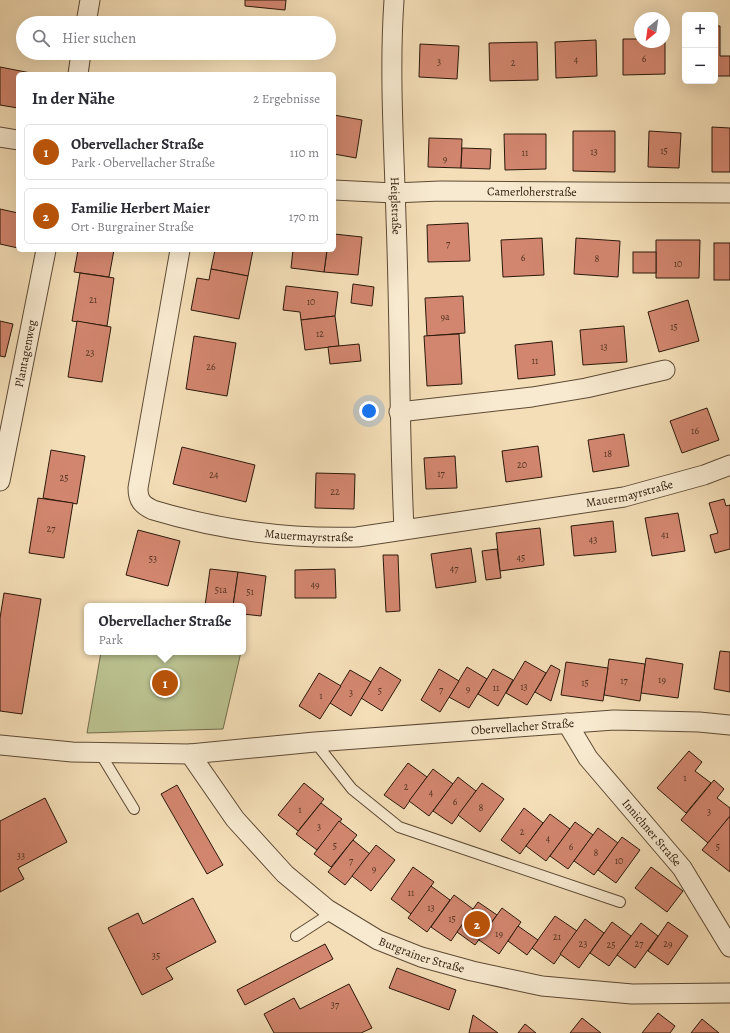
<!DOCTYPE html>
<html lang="de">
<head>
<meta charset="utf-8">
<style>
	:root { --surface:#fff; --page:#f7f7f7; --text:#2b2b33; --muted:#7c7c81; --line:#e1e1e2; --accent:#b45309 }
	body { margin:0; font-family:Alegreya,serif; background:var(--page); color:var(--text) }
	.controls { position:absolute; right:12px; top:12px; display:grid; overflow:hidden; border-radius:6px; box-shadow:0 4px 16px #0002 }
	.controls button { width:36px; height:36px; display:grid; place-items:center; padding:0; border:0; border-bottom:1px solid var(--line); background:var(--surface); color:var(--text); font:20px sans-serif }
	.compass { position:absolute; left:634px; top:12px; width:36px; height:36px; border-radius:50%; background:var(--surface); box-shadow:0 4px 16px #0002; rotate:209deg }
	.you { position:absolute; left:369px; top:411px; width:14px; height:14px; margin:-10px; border:3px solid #fff; border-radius:50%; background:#1a73e8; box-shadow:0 0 0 6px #1a73e833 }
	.badge { display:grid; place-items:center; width:26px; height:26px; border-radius:50%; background:var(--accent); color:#fff; font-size:13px; font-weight:700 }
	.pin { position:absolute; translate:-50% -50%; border:2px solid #fff; box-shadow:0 1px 4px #0006 }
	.popup { position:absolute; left:84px; top:603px; width:162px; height:52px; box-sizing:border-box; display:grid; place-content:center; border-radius:6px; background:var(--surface); filter:drop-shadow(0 1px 3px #0005); font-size:13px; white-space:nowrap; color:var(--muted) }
	.popup b { font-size:15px; color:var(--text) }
	.popup::after { content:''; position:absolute; left:50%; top:100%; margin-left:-8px; border:8px solid transparent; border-top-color:var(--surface) }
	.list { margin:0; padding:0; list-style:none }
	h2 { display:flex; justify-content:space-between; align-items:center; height:52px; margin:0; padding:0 16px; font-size:17px }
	h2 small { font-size:13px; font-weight:400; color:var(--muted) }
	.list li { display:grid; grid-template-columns:26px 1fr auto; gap:12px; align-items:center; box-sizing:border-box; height:56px; margin:0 8px 8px; padding:0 8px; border:1px solid var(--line); border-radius:6px }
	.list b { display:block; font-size:15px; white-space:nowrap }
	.list p { margin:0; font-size:13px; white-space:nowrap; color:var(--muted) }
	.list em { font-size:13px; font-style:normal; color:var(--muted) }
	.icon { flex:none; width:22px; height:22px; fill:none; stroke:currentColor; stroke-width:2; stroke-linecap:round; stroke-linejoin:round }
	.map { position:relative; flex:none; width:730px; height:1033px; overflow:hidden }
	.search { position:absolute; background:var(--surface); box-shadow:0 4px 16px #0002; left:16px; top:16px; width:320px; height:44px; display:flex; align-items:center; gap:10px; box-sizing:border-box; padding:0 14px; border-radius:22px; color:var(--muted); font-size:15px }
	.panel { position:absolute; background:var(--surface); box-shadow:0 4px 16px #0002; left:16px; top:72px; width:320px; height:180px; border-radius:6px }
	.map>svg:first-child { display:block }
</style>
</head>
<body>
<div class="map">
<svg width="730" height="1033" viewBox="0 0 730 1033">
	<rect width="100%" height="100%" fill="#f4deb7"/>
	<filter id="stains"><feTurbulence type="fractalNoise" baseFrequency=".005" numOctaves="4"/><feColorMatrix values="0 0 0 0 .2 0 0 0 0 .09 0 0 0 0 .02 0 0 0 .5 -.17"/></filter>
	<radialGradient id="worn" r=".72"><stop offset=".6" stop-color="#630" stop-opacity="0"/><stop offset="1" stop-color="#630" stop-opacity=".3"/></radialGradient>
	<path fill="#bac18f" stroke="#726c4c" d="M101 652H241L223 729 87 733Z"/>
	<g fill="#d2866f" stroke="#2b1809">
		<path d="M245 0H286L285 10 245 6Z"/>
		<path d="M152 17 183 23H151Z"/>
		<path d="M715 26H720V56H730V76H715Z"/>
		<path d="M623 39H640V42H664L665 39V74L623 75Z"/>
		<path d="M596 40 597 76 556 78 555 42Z"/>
		<path d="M537 42 538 80 490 81 489 43Z"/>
		<path d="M420 44 459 46 457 79 419 77Z"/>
		<path d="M0 67 36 74H18V108L0 105Z"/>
		<path d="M334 115 362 120 356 158 334 154Z"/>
		<path d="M712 127 730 128V172H712Z"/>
		<path d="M573 131H615V172L573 171Z"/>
		<path d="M649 131 681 133 679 168 648 167Z"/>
		<path d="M504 134H546V169L505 170Z"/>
		<path d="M429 138 462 139 461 168 428 167Z"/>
		<path d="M462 148 491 149 490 169 461 168Z"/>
		<path d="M0 209 18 213V248L0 244Z"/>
		<path d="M468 223 470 261 428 262 427 225Z"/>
		<path d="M334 234 362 237 358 275 324 272 327 250H334Z"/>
		<path d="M542 238 544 275 503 277 501 240Z"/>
		<path d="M576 238 620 241 618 277 574 274Z"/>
		<path d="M656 240H700L699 278H656Z"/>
		<rect x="714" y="243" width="16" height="37"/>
		<path d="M78 250H114L109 277 74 272Z"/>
		<path d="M215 250H253L248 276 211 269Z"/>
		<path d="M293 250H327L324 272 291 268Z"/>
		<rect x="633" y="252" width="23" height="21"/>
		<path d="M211 269 248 276 239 319 191 310 197 278 209 280Z"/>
		<path d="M80 273 114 278 107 326 72 321Z"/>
		<path d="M353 284 374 287 372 306 351 303Z"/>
		<path d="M286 286 338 292 335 316 301 320 300 312 283 310Z"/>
		<path d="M463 296 465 333 427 336 425 298Z"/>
		<path d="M688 300 699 341 659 352 648 312Z"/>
		<path d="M335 316 339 346 305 350 301 320Z"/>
		<path d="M0 321 13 324 5 357 0 356Z"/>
		<path d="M77 321 111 327 102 382 68 377Z"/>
		<path d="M624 326 627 362 583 365 580 330Z"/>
		<path d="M459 334 462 384 427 386 424 336Z"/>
		<path d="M194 336 236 343 227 396 186 389Z"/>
		<path d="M552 341 555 375 518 379 515 345Z"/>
		<path d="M359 344 361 361 330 364 328 347Z"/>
		<path d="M707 408 719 440 682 453 670 421Z"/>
		<path d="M624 434 629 466 593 472 588 440Z"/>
		<path d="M538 446 542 477 506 482 502 451Z"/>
		<path d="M182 447 255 465 246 502 173 484Z"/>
		<path d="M51 450 85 456 77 504 43 498Z"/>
		<path d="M455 456 457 488 426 489 424 458Z"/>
		<path d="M316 473 355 474 354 509 315 508Z"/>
		<path d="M38 498 73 503 64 558 29 553Z"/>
		<path d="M724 499 726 506 730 505V549L715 553 710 535 718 533 709 503Z"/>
		<path d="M678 513 685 551 652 556 645 518Z"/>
		<path d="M613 521 616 552 574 556 571 526Z"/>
		<path d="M540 528 544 565 500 571 496 533Z"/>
		<path d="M138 530 180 541 168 586 126 575Z"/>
		<path d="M471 548 476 582 436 588 431 554Z"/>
		<path d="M497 549 501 578 486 580 482 551Z"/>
		<path d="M383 555H398L400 611 386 612Z"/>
		<path d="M210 569 238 572 233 606H205Z"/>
		<path d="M335 569 336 598H295V570Z"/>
		<path d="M238 572 266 576 261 616 243 614V606H233Z"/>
		<path d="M4 593 41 599 22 714 0 711V618Z"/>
		<path d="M720 651 730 652V692L714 689Z"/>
		<path d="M646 658 683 664 678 698 641 693Z"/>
		<path d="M609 659 645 664 640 701 604 695Z"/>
		<path d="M525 661 546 673 527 705 506 693Z"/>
		<path d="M566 662 608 668 603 701 561 695Z"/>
		<path d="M551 665 560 670 551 701 535 692Z"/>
		<path d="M380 667 401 680 382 711 361 698Z"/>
		<path d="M467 667 487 679 469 708 449 697Z"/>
		<path d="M439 669 459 681 440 712 421 700Z"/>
		<path d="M493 669 513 680 498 706 478 694Z"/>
		<path d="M350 670 371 682 351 716 330 703Z"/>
		<path d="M319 673 341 686 320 719 299 706Z"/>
		<path d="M689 751 702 762 695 771 711 783 686 813 657 788Z"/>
		<path d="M408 763 427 777 404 809 384 795Z"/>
		<path d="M433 769 453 784 429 816 409 801Z"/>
		<path d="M458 777 476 791 452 824 433 811Z"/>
		<path d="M714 780 724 789 717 798 730 808V816L708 843 681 820Z"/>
		<path d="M304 783 324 799 298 831 278 815Z"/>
		<path d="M482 783 504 799 480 832 458 815Z"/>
		<path d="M177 785 223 865 207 874 161 794Z"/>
		<path d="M45 798 67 842 18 868 24 879 0 892V821Z"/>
		<path d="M321 803 342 819 317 850 296 834Z"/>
		<path d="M524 808 543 823 520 854 501 840Z"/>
		<path d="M550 814 570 829 546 861 526 846Z"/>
		<path d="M730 816V872L702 850Z"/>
		<path d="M339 821 357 835 331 867 314 854Z"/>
		<path d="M575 822 593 835 568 869 550 856Z"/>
		<path d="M598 828 618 843 594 875 574 861Z"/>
		<path d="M622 837 640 850 616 883 598 870Z"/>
		<path d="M353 840 370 854 345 885 328 872Z"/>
		<path d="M376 845 395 860 371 891 352 876Z"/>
		<path d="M413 867 434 882 411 914 391 899Z"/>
		<path d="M651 867 683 891 667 912 635 888Z"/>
		<path d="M431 886 450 900 427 932 408 918Z"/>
		<path d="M454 895 473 909 451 941 431 927Z"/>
		<path d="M193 898 216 942 166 968 173 979 142 995 108 928 138 913 143 924Z"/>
		<path d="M478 902 497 915 475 945 457 932Z"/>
		<path d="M502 908 521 922 499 954 479 940Z"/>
		<path d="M555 916 577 931 554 964 532 948Z"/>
		<path d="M585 919 604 933 579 968 560 954Z"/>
		<path d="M612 922 631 936 609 966 590 953Z"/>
		<path d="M668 922 688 936 668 965 648 951Z"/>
		<path d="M641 923 658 936 635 968 617 955Z"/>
		<path d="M518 926 538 940 527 955 508 941Z"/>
		<path d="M325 944 333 959 245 1005 237 990Z"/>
		<path d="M397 968 456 990 449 1010 389 988Z"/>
		<path d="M349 984 372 1028 361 1033H274L264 1014 294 998 300 1009Z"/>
		<path d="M658 1013 675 1026 670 1033H642Z"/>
		<path d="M473 1015 498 1033H469Z"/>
		<path d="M582 1018 601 1033H570Z"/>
		<path d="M702 1019 719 1033H691Z"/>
		<path d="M525 1024 536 1033H518Z"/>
	</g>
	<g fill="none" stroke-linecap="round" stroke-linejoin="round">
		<defs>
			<g id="service">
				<path d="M315 742 352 789 399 827 620 902"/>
				<path d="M100 753 134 809"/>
				<path d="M296 936 333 912"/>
			</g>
			<g id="minor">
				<path id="s1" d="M394 0C389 72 394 145 396 218 400 321 399 425 404 529"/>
				<path d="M86 23 90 0"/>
				<path d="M78 74 81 53"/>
				<path d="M0 137 18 140"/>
				<path id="s2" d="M334 190 394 193 440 191 730 193"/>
				<path id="s3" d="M180 250 138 488C138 500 142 505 153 510 219 530 288 539 357 537L624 497 704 475 730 465"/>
				<path d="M399 412 532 397 586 388 665 370"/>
				<path id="s4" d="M0 481 46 250"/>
				<path id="s5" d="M567 723 588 758 682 868 730 947"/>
				<path id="s6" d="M0 745 72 752 190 754 315 742 614 720 699 722 730 725"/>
				<path id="s7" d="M190 754 235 819 285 874 327 909 378 940 421 957 472 971 542 986 632 994 730 993"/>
			</g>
		</defs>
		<use href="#service" stroke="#5d4a34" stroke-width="12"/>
		<use href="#minor" stroke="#5d4a34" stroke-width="21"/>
		<use href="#service" stroke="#f8ead0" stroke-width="10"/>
		<use href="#minor" stroke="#f8ead0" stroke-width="19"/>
	</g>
	<g text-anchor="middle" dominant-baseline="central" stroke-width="3.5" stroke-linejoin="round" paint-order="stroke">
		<g font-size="10" fill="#553422">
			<text x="644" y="58">6</text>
			<text x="576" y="59">4</text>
			<text x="439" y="61">3</text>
			<text x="513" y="62">2</text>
			<text x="664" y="150">15</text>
			<text x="594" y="151">13</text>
			<text x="525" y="152">11</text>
			<text x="445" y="158">9</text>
			<text x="448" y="243">7</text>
			<text x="523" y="257">6</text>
			<text x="597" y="258">8</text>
			<text x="678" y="263">10</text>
			<text x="93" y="299">21</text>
			<text x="311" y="301">10</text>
			<text x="445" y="316">9a</text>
			<text x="674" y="326">15</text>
			<text x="320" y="333">12</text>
			<text x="604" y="346">13</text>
			<text x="90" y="352">23</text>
			<text x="535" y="360">11</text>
			<text x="211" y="366">26</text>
			<text x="695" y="430">16</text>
			<text x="608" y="453">18</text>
			<text x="522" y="464">20</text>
			<text x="441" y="473">17</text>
			<text x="214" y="474">24</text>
			<text x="64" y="477">25</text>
			<text x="335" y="491">22</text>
			<text x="51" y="528">27</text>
			<text x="665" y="534">41</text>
			<text x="593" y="539">43</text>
			<text x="521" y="557">45</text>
			<text x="153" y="558">53</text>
			<text x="454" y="568">47</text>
			<text x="315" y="584">49</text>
			<text x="221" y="589">51a</text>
			<text x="250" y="591">51</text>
			<text x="662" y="679">19</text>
			<text x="624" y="680">17</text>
			<text x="585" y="682">15</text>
			<text x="524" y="686">13</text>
			<text x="496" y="687">11</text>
			<text x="468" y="688">9</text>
			<text x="441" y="689">7</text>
			<text x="380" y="690">5</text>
			<text x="351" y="692">3</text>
			<text x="321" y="695">1</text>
			<text x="685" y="777">1</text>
			<text x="406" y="786">2</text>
			<text x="431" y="792">4</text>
			<text x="455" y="801">6</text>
			<text x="481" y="807">8</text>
			<text x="300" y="809">1</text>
			<text x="709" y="811">3</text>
			<text x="319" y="826">3</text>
			<text x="522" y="831">2</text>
			<text x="548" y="838">4</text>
			<text x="335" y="845">5</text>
			<text x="571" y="846">6</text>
			<text x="718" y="846">5</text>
			<text x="596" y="852">8</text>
			<text x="21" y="855">33</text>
			<text x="351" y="860">7</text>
			<text x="619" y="860">10</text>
			<text x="374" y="868">9</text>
			<text x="411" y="892">11</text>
			<text x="431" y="907">13</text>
			<text x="452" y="918">15</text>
			<text x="499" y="933">19</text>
			<text x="557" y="936">21</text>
			<text x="583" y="943">23</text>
			<text x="639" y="943">27</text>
			<text x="668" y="943">29</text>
			<text x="611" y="944">25</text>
			<text x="156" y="955">35</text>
			<text x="335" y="1004">37</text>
		</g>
		<g font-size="12" fill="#2b1809" stroke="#f8ead0">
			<text stroke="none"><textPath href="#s2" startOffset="198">Camerloherstraße</textPath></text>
			<text stroke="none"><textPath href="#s1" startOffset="206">Heiglstraße</textPath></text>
			<text stroke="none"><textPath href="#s4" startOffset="130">Plantagenweg</textPath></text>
			<text stroke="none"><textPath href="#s3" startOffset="753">Mauermayrstraße</textPath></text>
			<text stroke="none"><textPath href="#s3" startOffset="429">Mauermayrstraße</textPath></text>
			<text stroke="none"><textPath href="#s6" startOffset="524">Obervellacher Straße</textPath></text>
			<text stroke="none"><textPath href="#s5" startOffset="139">Innichner Straße</textPath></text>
			<text stroke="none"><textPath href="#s7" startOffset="314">Burgrainer Straße</textPath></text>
		</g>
	</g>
	<rect width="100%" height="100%" filter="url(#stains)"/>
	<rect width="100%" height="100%" fill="url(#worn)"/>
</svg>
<div class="controls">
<button>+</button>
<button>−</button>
</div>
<svg class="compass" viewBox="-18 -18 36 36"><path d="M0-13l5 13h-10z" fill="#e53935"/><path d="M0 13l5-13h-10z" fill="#7c7c81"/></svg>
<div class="you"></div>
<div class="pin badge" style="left:165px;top:683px">1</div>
<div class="popup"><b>Obervellacher Straße</b>Park</div>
<div class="pin badge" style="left:477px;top:924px">2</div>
<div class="search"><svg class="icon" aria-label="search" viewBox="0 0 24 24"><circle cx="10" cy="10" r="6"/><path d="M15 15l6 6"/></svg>Hier suchen</div>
<section class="panel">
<h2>In der Nähe<small>2 Ergebnisse</small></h2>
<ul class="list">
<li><span class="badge">1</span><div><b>Obervellacher Straße</b><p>Park · Obervellacher Straße</p></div><em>110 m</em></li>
<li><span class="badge">2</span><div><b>Familie Herbert Maier</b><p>Ort · Burgrainer Straße</p></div><em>170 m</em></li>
</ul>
</section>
</div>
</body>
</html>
